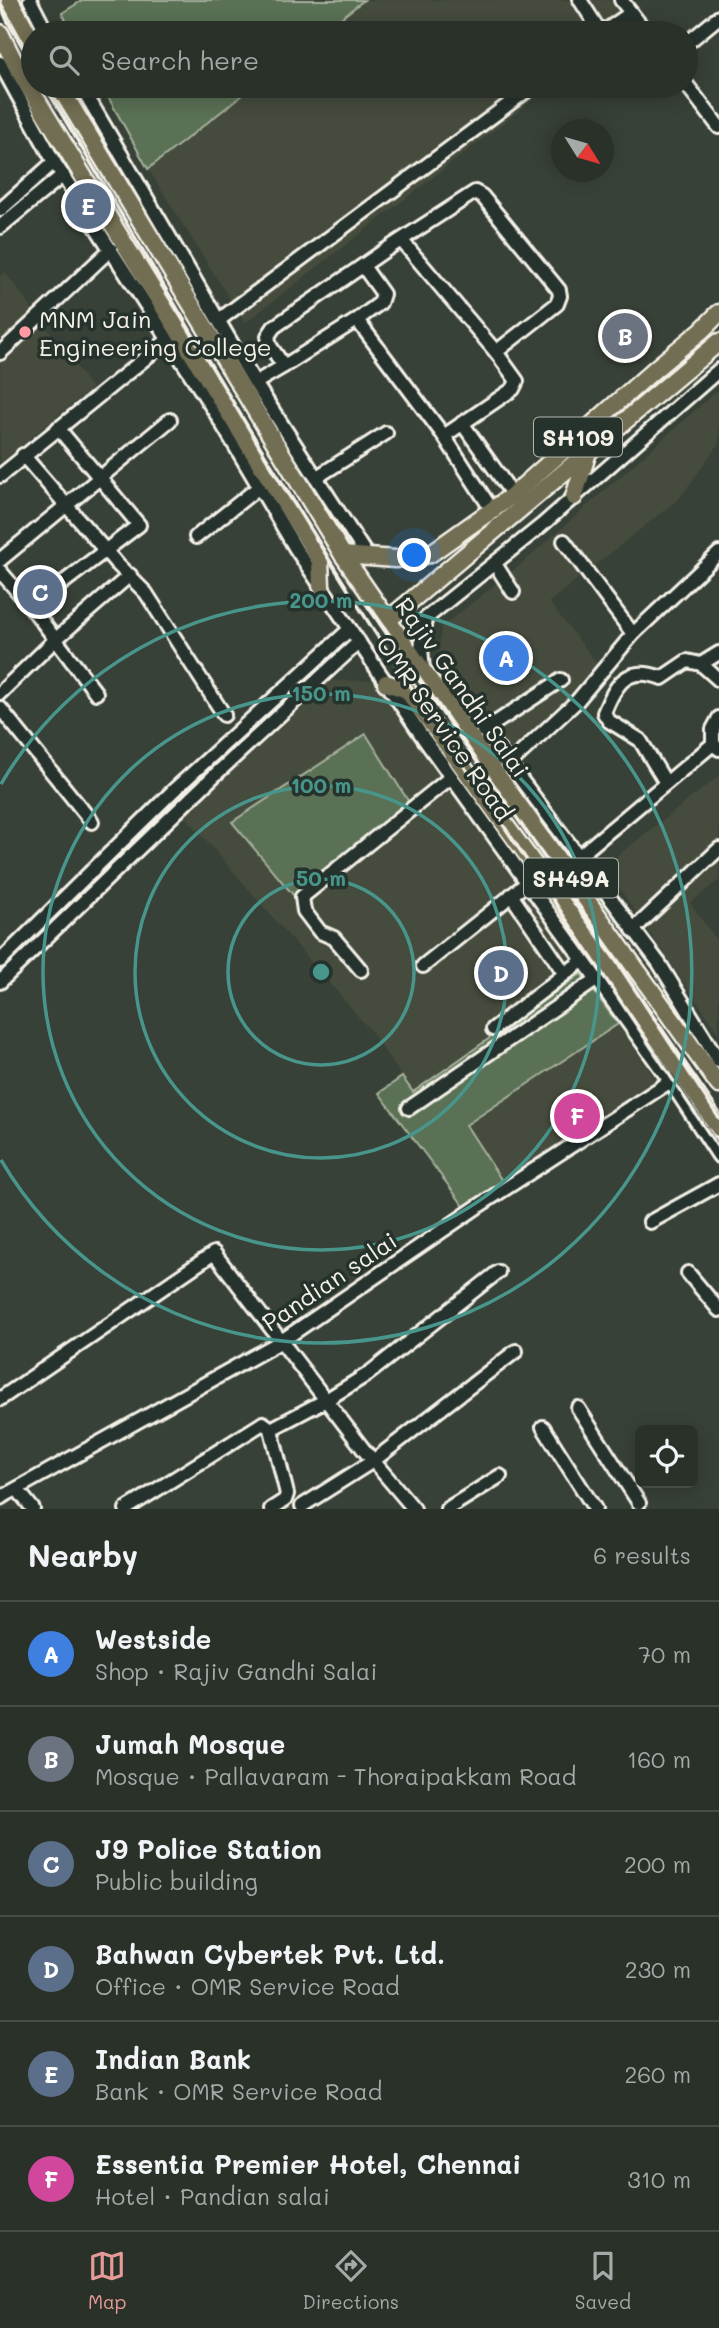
<!DOCTYPE html>
<html lang="en">
<head>
<meta charset="utf-8">
<style>
	:root { --surface:#2a3129; --page:#323931; --text:#f1f3f6; --muted:#a5a9a8; --line:#464c46; --accent:#e69b98 }
	body { margin:0; font-family:Mali,sans-serif; background:var(--page); color:var(--text) }
	.controls { position:absolute; right:21px; bottom:21px; display:grid; overflow:hidden; border-radius:10px; box-shadow:0 4px 18px #0003 }
	.controls button { width:63px; height:63px; display:grid; place-items:center; padding:0; border:0; border-bottom:2px solid var(--line); background:var(--surface); color:var(--text); font:35px sans-serif }
	.compass { position:absolute; left:551px; top:119px; width:63px; height:63px; border-radius:50%; background:var(--surface); box-shadow:0 4px 18px #0003; rotate:127deg }
	.you { position:absolute; left:415px; top:556px; width:24px; height:24px; margin:-18px; border:5px solid #fff; border-radius:50%; background:#1a73e8; box-shadow:0 0 0 10px #1a73e833 }
	.badge { display:grid; place-items:center; width:46px; height:46px; border-radius:50%; background:var(--accent); color:#fff; font-size:23px; font-weight:700 }
	.pin { position:absolute; translate:-50% -50%; border:4px solid #fff; box-shadow:0 2px 7px #0006 }
	.list { margin:0; padding:0; list-style:none }
	h2 { display:flex; justify-content:space-between; align-items:center; height:91px; margin:0; padding:0 28px; font-size:30px }
	h2 small { font-size:23px; font-weight:400; color:var(--muted) }
	.list li { display:grid; grid-template-columns:46px 1fr auto; gap:21px; align-items:center; box-sizing:border-box; height:105px; padding:0 28px; border-top:2px solid var(--line) }
	.list b { display:block; font-size:26px; white-space:nowrap }
	.list p { margin:0; font-size:23px; white-space:nowrap; color:var(--muted) }
	.list em { font-size:23px; font-style:normal; color:var(--muted) }
	.icon { flex:none; width:38px; height:38px; fill:none; stroke:currentColor; stroke-width:2; stroke-linecap:round; stroke-linejoin:round }
	.map { position:relative; flex:none; width:719px; height:1509px; overflow:hidden }
	.search { position:absolute; background:var(--surface); box-shadow:0 4px 18px #0003; left:21px; right:21px; top:21px; height:77px; display:flex; align-items:center; gap:18px; box-sizing:border-box; padding:0 24px; border-radius:38px; color:var(--muted); font-size:26px }
	.sheet { height:721px; background:var(--surface) }
	nav { display:flex; justify-content:space-around; align-items:center; box-sizing:border-box; height:98px; border-top:2px solid var(--line); background:var(--surface); font-size:19px; color:var(--muted) }
	nav a { display:grid; justify-items:center; gap:4px }
	nav .on { color:var(--accent) }
	.map>svg:first-child { display:block }
</style>
</head>
<body>
<div class="map">
<svg width="719" height="1509" viewBox="0 0 719 1509">
	<rect width="100%" height="100%" fill="#384137"/>
	<filter id="ink" filterUnits="userSpaceOnUse"><feTurbulence type="fractalNoise" baseFrequency=".0143" numOctaves="2"/><feDisplacementMap in="SourceGraphic" scale="14" xChannelSelector="R" yChannelSelector="G"/><feConvolveMatrix kernelMatrix="1 2 1 2 8 2 1 2 1" color-interpolation-filters="sRGB"/></filter>
	<g filter="url(#ink)">
		<g fill="#454b3e">
			<path d="M364 0H610L629 25 618 33H322Z"/>
			<path d="M254 86H551L245 323 148 169Z"/>
			<path d="M5 272 92 388 0 463V276Z"/>
			<path d="M719 389V443L680 498 549 602 599 666 515 755 439 653 441 627 519 566Z"/>
			<path d="M373 680 581 974 412 1092 370 1030 180 810 329 681Z"/>
			<path d="M719 776V880L690 903 719 943V1034L604 866Z"/>
			<path d="M618 1024 658 1083 504 1184 466 1126Z"/>
		</g>
		<g fill="#5a7155" stroke="#a7b19e" stroke-width="2">
			<path d="M83 0H364L322 33H73L62 13Z"/>
			<path d="M102 86H254L148 169Z"/>
			<path d="M366 734 417 815 299 902 232 822Z"/>
			<path d="M581 974 618 1024 466 1125 504 1184 466 1209 379 1093 402 1077 413 1092Z"/>
		</g>
		<g fill="none" stroke-linecap="round" stroke-linejoin="round">
			<defs>
				<g id="minor">
					<path d="M30 0 47 33"/>
					<path d="M580 0 601 33"/>
					<path d="M621 0 647 33"/>
					<path d="M602 33 631 13"/>
					<path d="M686 44 719 17"/>
					<path d="M0 63 54 162 215 412 296 549 424 739 670 1081 719 1156"/>
					<path d="M686 84 719 127"/>
					<path d="M81 86 255 383 367 556"/>
					<path d="M0 210 54 162"/>
					<path d="M0 227 63 175"/>
					<path d="M402 241 496 352"/>
					<path d="M219 320 533 86"/>
					<path d="M357 320 380 303 383 294 363 266"/>
					<path d="M0 353 111 249"/>
					<path d="M284 366 357 320 444 436 492 510"/>
					<path d="M255 383 284 366 270 346 268 336 274 327 384 251 475 192 482 196 559 290 560 296 557 304 496 352 517 381 513 389 444 436"/>
					<path d="M462 423 513 495"/>
					<path d="M23 455 117 564 146 593 224 715"/>
					<path d="M0 476 174 335"/>
					<path d="M317 477 386 433"/>
					<path d="M196 537 259 487"/>
					<path d="M564 541 633 634"/>
					<path d="M0 560 170 420"/>
					<path d="M495 564 513 592"/>
					<path d="M0 571 31 607 96 693"/>
					<path d="M31 607 139 525 58 428"/>
					<path d="M701 664 719 680"/>
					<path d="M423 670 421 648 425 619 542 525 719 370"/>
					<path d="M436 689 455 692 659 963 719 1061"/>
					<path d="M0 693 56 639 130 575"/>
					<path d="M0 708 92 822"/>
					<path d="M483 731 561 680"/>
					<path d="M713 744V729L719 718"/>
					<path d="M508 765 577 701 633 634 719 553"/>
					<path d="M666 783 640 740 609 721 604 713C616 682 628 665 662 678L687 661 701 664 719 653"/>
					<path d="M578 857 713 744 719 749"/>
					<path d="M511 895 565 974 582 961"/>
					<path d="M633 930 719 849"/>
					<path d="M0 961 174 790 350 629"/>
					<path d="M423 966 532 879"/>
					<path d="M361 970 334 938 320 932 304 911 302 897 451 777"/>
					<path d="M0 982 216 774 359 642"/>
					<path d="M493 1029 565 974"/>
					<path d="M409 1108 596 980"/>
					<path d="M650 1222 719 1184"/>
					<path d="M688 1273 719 1310"/>
					<path d="M0 1399 214 1253 364 1450 414 1509"/>
					<path d="M578 1408 639 1503"/>
					<path d="M543 1427 595 1509"/>
					<path d="M271 1429 326 1400 368 1374 498 1272"/>
					<path d="M17 1489 33 1509"/>
					<path d="M0 1498 280 1342 477 1207 677 1077"/>
					<path d="M302 1506 373 1461 516 1351"/>
					<path d="M126 1509 263 1423 271 1429 287 1494 285 1500 271 1509"/>
					<path d="M447 1509 500 1476"/>
				</g>
				<g id="major">
					<path d="M10 0 33 42"/>
					<path d="M0 33 18 69 124 243 308 541 320 561 321 586"/>
					<path d="M59 86 343 555 423 671 719 1085"/>
					<path d="M574 497 588 452"/>
					<path d="M343 555 395 559 430 554 513 495 655 369 702 330 719 313"/>
					<path d="M388 620 719 342"/>
					<path d="M386 683 407 690 613 973 719 1128"/>
				</g>
			</defs>
			<use href="#minor" stroke="#f4f1e8" stroke-width="18"/>
			<use href="#major" stroke="#f4f1e8" stroke-width="21"/>
			<use href="#minor" stroke="#26332d" stroke-width="12"/>
			<use href="#major" stroke="#726e52" stroke-width="16"/>
			<g stroke="#f4f1e8" stroke-width="3.5">
				<path d="M0 4 7 20 33 65"/>
				<path d="M45 86 283 486 374 631 719 1149"/>
				<path d="M368 604 617 962 719 1118"/>
			</g>
		</g>
	</g>
	<g fill="none" stroke="#48958c" stroke-width="3.5">
		<circle cx="321" cy="972" r="93"/>
		<circle cx="321" cy="972" r="186"/>
		<circle cx="321" cy="972" r="278"/>
		<path d="M1 784A371 371 0 1 1 1 1160"/>
	</g>
	<circle fill="#ff9aa2" stroke="#26332d" stroke-width="2.5" cx="25" cy="332" r="7"/>
	<g text-anchor="middle" dominant-baseline="central" stroke-width="7" stroke-linejoin="round" paint-order="stroke">
		<g fill="#26332d" stroke="#b6b8b0" stroke-width="2">
			<rect x="534" y="417.5" width="88" height="39" rx="5"/>
			<rect x="524" y="858.5" width="94" height="39" rx="5"/>
		</g>
		<g font-size="23" font-weight="bold" fill="#f4f1e8">
			<text x="578" y="437">SH109</text>
			<text x="571" y="878">SH49A</text>
		</g>
		<g font-size="24" fill="#f4f1e8" stroke="#26332d" text-anchor="start">
			<text x="39" y="318">MNM Jain<tspan x="39" dy="28">Engineering College</tspan></text>
		</g>
		<g font-size="24" fill="#f4f1e8" stroke="#26332d">
			<text transform="translate(463 687) rotate(55)">Rajiv Gandhi Salai</text>
			<text transform="translate(445 728) rotate(55)">OMR Service Road</text>
			<text transform="translate(329 1281) rotate(-34)">Pandian salai</text>
		</g>
	</g>
	<circle cx="321" cy="972" r="10" fill="#48958c" stroke="#26332d" stroke-width="3.5"/>
	<g font-size="21" text-anchor="middle" font-weight="bold" fill="#48958c" stroke="#26332d" stroke-width="7" stroke-linejoin="round" paint-order="stroke">
		<text x="321" y="608">200 m</text>
		<text x="321" y="701">150 m</text>
		<text x="321" y="793">100 m</text>
		<text x="321" y="886">50 m</text>
	</g>
</svg>
<div class="controls">
<button><svg class="icon" aria-label="locate" viewBox="0 0 24 24"><circle cx="12" cy="12" r="6"/><path d="M12 2v4M12 18v4M2 12h4M18 12h4"/></svg></button>
</div>
<svg class="compass" viewBox="-18 -18 36 36"><path d="M0-13l5 13h-10z" fill="#e53935"/><path d="M0 13l5-13h-10z" fill="#a5a9a8"/></svg>
<div class="you"></div>
<div class="pin badge" style="left:506px;top:658px;background:#3f7fe0">A</div>
<div class="pin badge" style="left:625px;top:336px;background:#6b7280">B</div>
<div class="pin badge" style="left:40px;top:592px;background:#5c6f8a">C</div>
<div class="pin badge" style="left:501px;top:973px;background:#5c6f8a">D</div>
<div class="pin badge" style="left:88px;top:206px;background:#5c6f8a">E</div>
<div class="pin badge" style="left:577px;top:1116px;background:#d1479c">F</div>
<div class="search"><svg class="icon" aria-label="search" viewBox="0 0 24 24"><circle cx="10" cy="10" r="6"/><path d="M15 15l6 6"/></svg>Search here</div>
</div>
<section class="sheet">
<h2>Nearby<small>6 results</small></h2>
<ul class="list">
<li><span class="badge" style="background:#3f7fe0">A</span><div><b>Westside</b><p>Shop · Rajiv Gandhi Salai</p></div><em>70 m</em></li>
<li><span class="badge" style="background:#6b7280">B</span><div><b>Jumah Mosque</b><p>Mosque · Pallavaram - Thoraipakkam Road</p></div><em>160 m</em></li>
<li><span class="badge" style="background:#5c6f8a">C</span><div><b>J9 Police Station</b><p>Public building</p></div><em>200 m</em></li>
<li><span class="badge" style="background:#5c6f8a">D</span><div><b>Bahwan Cybertek Pvt. Ltd.</b><p>Office · OMR Service Road</p></div><em>230 m</em></li>
<li><span class="badge" style="background:#5c6f8a">E</span><div><b>Indian Bank</b><p>Bank · OMR Service Road</p></div><em>260 m</em></li>
<li><span class="badge" style="background:#d1479c">F</span><div><b>Essentia Premier Hotel, Chennai</b><p>Hotel · Pandian salai</p></div><em>310 m</em></li>
</ul>
</section>
<nav>
<a class="on"><svg class="icon" aria-label="map" viewBox="0 0 24 24"><path d="M3 6l6-2 6 2 6-2v14l-6 2-6-2-6 2zM9 4v14M15 6v14"/></svg>Map</a>
<a><svg class="icon" aria-label="directions" viewBox="0 0 24 24"><path d="M12 3l9 9-9 9-9-9zM9 14v-3h6M13 9l2 2-2 2"/></svg>Directions</a>
<a><svg class="icon" aria-label="saved" viewBox="0 0 24 24"><path d="M7 4h10v16l-5-4-5 4z"/></svg>Saved</a>
</nav>
</body>
</html>
